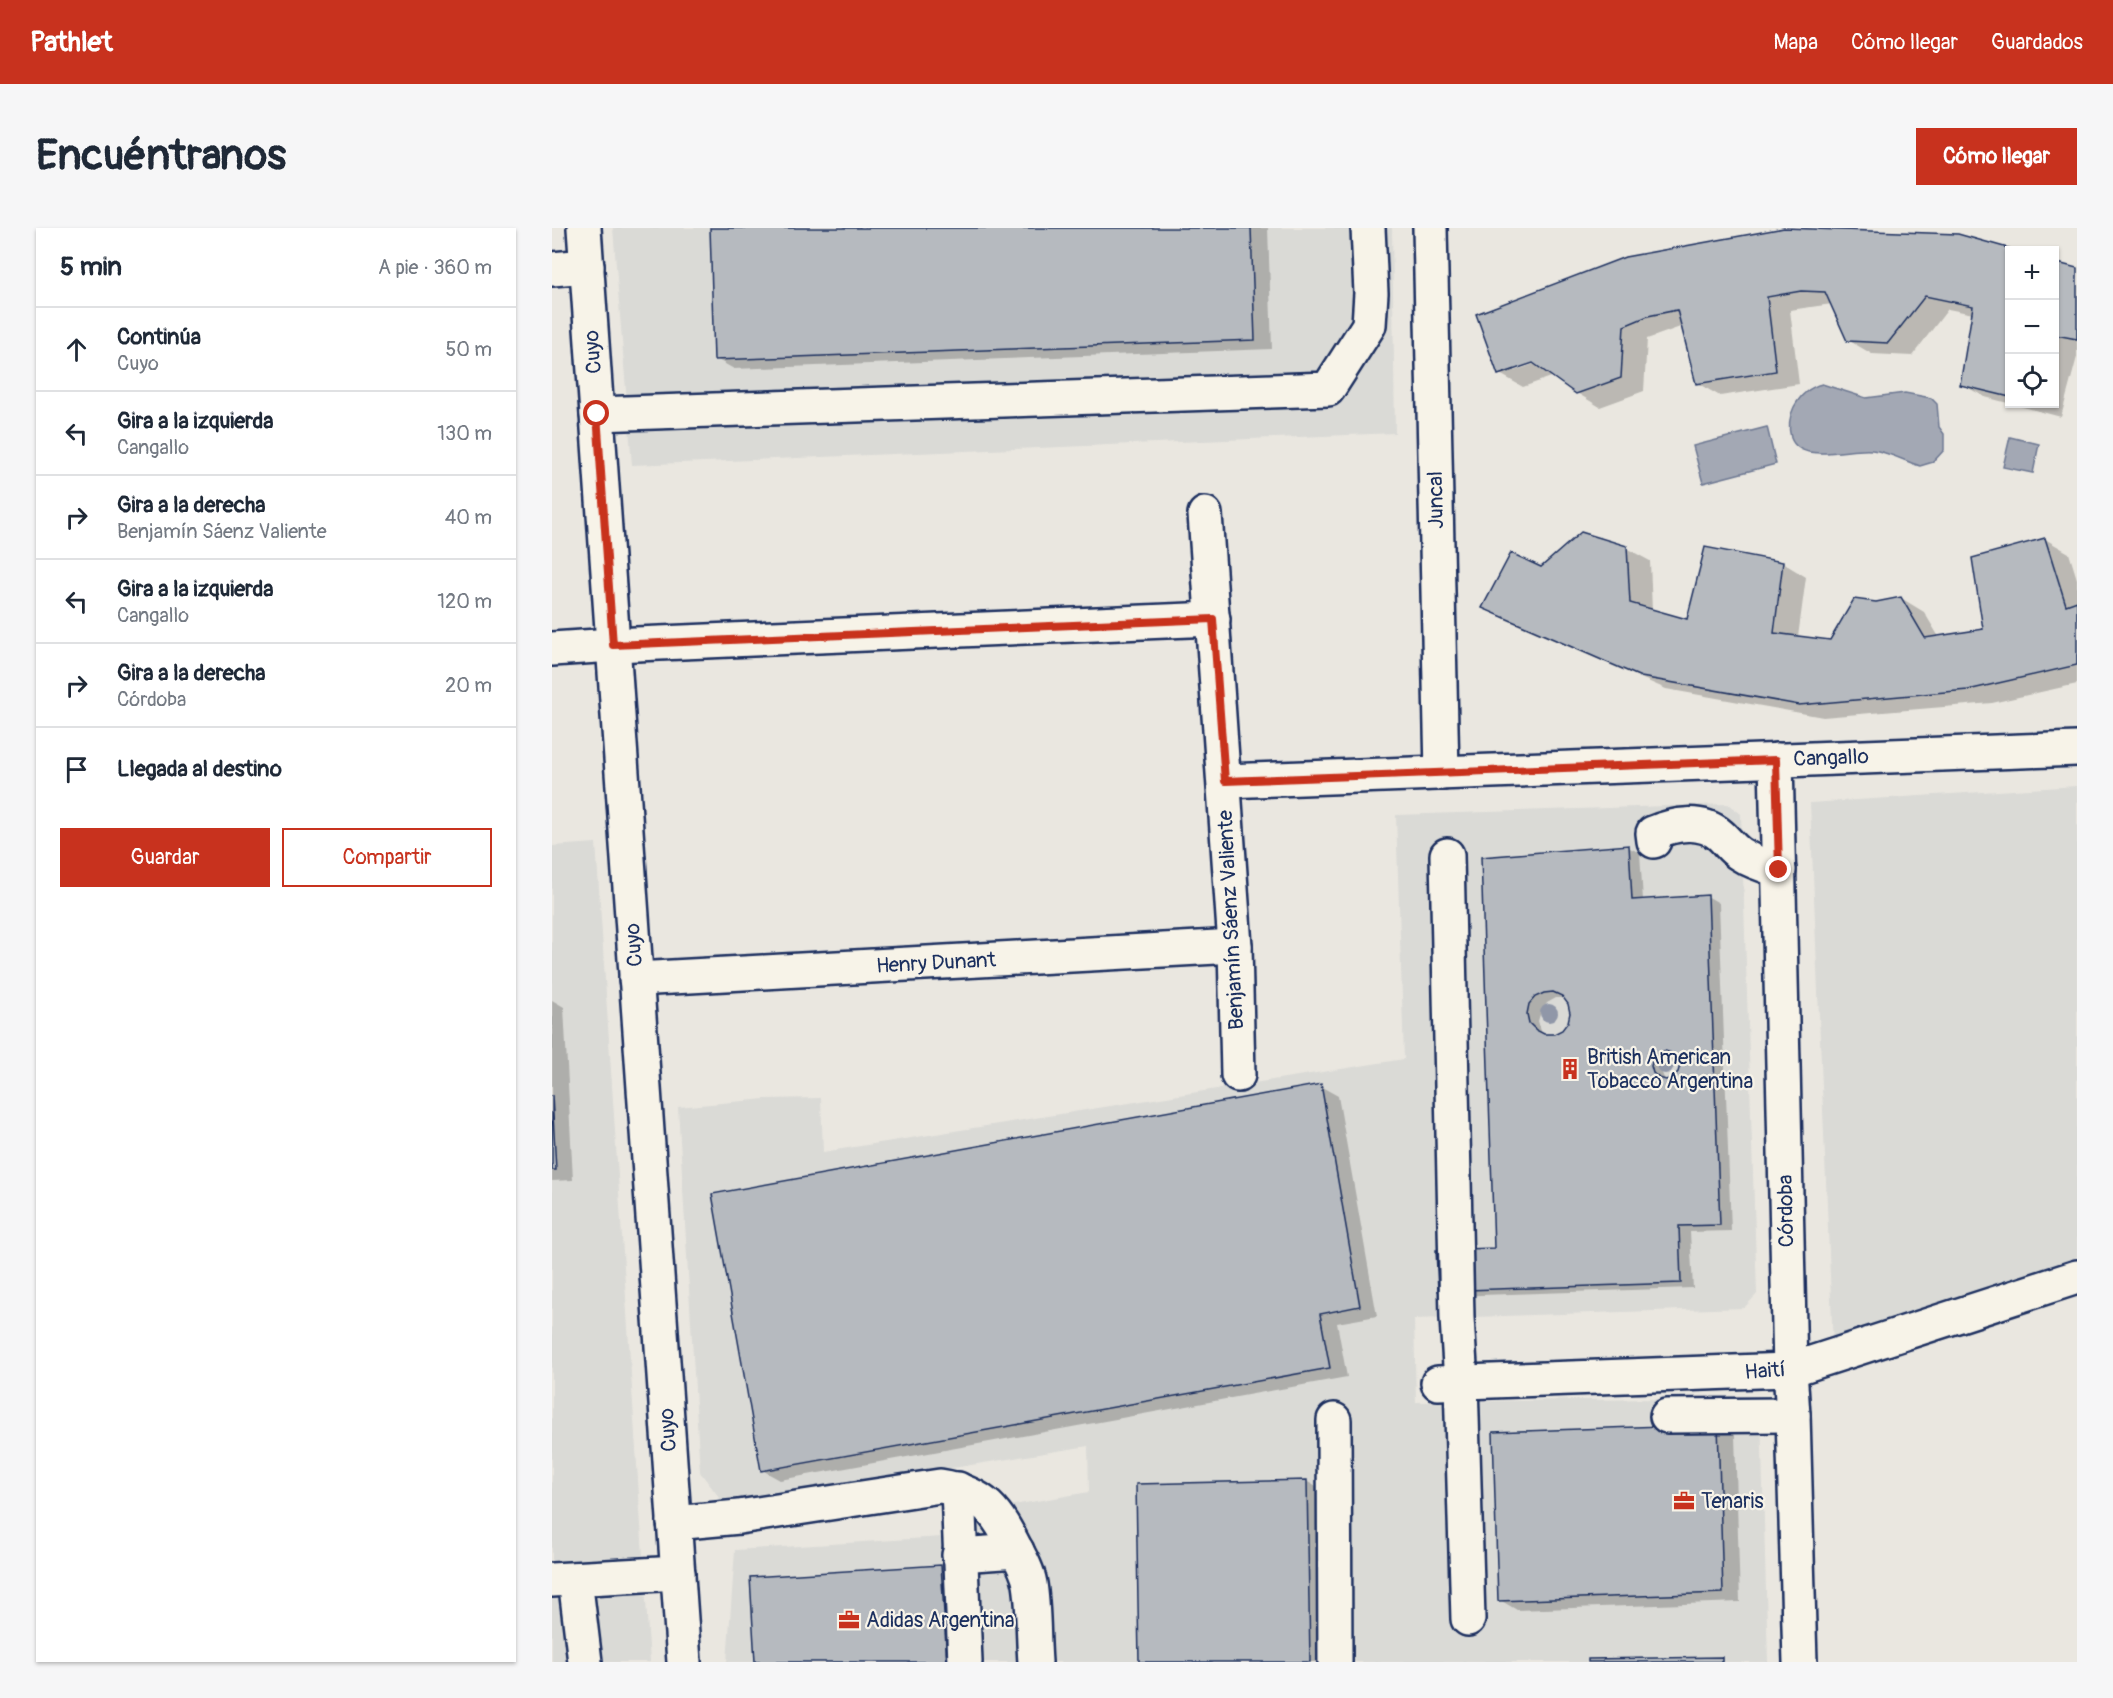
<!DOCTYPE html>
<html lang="es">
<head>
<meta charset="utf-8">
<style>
	:root { --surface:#fff; --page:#f6f6f7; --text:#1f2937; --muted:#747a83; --line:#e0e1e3; --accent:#c8321e }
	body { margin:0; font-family:Pangolin,sans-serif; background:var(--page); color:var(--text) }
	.controls { position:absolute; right:18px; top:18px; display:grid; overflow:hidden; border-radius:0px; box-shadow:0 2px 4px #0004 }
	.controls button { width:54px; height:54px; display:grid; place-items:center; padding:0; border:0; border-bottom:2px solid var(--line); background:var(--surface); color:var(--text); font:30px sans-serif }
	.stop { position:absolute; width:18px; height:18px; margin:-14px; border:4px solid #c8321e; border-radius:50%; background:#fff }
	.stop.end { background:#c8321e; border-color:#fff; box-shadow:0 2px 6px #0008 }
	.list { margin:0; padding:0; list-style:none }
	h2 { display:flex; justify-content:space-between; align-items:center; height:78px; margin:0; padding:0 24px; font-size:26px }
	h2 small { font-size:20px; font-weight:400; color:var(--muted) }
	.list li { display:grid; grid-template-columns:39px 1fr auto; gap:18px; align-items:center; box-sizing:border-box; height:84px; padding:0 24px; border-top:2px solid var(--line) }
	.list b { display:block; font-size:22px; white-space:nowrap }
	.list p { margin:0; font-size:20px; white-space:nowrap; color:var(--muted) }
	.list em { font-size:20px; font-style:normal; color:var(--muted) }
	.actions { display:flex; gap:12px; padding:18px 24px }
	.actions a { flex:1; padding:14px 0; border:2px solid var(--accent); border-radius:0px; text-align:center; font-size:21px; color:var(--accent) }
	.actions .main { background:var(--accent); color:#fff }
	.icon { flex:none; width:33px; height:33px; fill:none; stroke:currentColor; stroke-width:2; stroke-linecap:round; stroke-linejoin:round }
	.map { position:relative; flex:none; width:1525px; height:1434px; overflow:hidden; border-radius:0px }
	header { display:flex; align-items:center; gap:36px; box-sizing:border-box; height:84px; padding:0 30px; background:var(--accent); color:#fff }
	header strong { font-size:28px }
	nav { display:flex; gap:33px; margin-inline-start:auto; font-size:21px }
	.intro { display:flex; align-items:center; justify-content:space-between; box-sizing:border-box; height:144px; padding:0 36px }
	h1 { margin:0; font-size:42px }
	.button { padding:15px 27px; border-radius:0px; background:var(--accent); color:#fff; font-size:21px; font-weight:700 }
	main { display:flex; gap:36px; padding:0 36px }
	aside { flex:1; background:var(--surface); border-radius:0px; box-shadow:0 2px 4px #0004 }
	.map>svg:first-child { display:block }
</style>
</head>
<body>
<header>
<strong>Pathlet</strong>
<nav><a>Mapa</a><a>Cómo llegar</a><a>Guardados</a></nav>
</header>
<div class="intro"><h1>Encuéntranos</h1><a class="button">Cómo llegar</a></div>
<main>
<aside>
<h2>5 min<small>A pie · 360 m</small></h2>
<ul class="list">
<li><svg class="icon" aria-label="ahead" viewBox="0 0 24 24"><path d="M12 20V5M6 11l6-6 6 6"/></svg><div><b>Continúa</b><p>Cuyo</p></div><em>50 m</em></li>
<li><svg class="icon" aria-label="left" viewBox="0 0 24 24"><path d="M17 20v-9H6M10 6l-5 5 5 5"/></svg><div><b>Gira a la izquierda</b><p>Cangallo</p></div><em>130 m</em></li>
<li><svg class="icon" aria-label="right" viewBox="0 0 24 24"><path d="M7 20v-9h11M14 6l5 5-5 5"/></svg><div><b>Gira a la derecha</b><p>Benjamín Sáenz Valiente</p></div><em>40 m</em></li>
<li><svg class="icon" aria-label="left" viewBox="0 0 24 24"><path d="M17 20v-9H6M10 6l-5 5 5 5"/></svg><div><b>Gira a la izquierda</b><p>Cangallo</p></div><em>120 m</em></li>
<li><svg class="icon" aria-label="right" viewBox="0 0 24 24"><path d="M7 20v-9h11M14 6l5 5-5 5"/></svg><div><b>Gira a la derecha</b><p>Córdoba</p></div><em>20 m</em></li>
<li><svg class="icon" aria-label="arrive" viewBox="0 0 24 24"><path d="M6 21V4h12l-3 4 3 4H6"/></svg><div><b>Llegada al destino</b></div></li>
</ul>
<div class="actions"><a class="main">Guardar</a><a>Compartir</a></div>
</aside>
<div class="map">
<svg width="1525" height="1434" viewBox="0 0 1525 1434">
	<rect width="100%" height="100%" fill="#eae7e0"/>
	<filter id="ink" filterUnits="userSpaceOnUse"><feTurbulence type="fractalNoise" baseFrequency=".0167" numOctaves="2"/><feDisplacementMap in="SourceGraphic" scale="12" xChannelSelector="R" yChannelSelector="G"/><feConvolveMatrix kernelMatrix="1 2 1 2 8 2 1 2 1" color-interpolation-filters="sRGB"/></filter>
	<g filter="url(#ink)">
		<g fill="#dadad6">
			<path d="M61 0H840L843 205 80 237Z"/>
			<path d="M1525 558V1029L1281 1119 1258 575Z"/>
			<path d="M1176 576 1189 586 1205 1066 1192 1080 862 1091 864 1174 1193 1170 1209 1186 1216 1434H175L183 1322 406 1308 404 1287 537 1264 536 1218 173 1277 148 1244 126 879 213 871 269 870 271 924 852 831 844 587Z"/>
			<path d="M44 615 98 1434H0V618Z"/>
		</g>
		<g fill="#a3a8b4" stroke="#6d7892" stroke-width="1.5">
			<path d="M1270 156 1314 170 1353 165 1379 170 1385 176 1387 199 1392 206V222L1381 234 1368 238C1352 233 1337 224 1320 222 1299 219 1249 237 1239 210 1236 199 1237 189 1242 179 1248 168 1258 159 1270 156Z"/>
			<path d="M1215 199 1224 236 1151 255 1141 218Z"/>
			<path d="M1458 209 1487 216 1481 245 1451 239Z"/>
		</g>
		<g fill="#0003" fill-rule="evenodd">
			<path d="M159 0H716L720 121 182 141 164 131Z"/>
			<path d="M1240 0 1406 8 1458 23V176H1502V35L1525 42V129L1509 189 1433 169 1409 156 1421 86 1396 81 1360 128 1320 126 1296 112 1280 76 1238 82 1247 156 1168 168 1145 155 1131 98 1095 111 1092 163 1048 179 1025 165 1002 148 971 159 948 146 1073 31ZM988 131V134L962 143V140Z"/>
			<path d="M1493 311 1517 325 1525 351V456L1440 475 1271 489 1114 461 955 392 932 379 989 341 1074 320 1098 333 1100 383 1136 393 1231 335 1254 349 1246 409 1278 414 1324 376 1349 370 1372 384 1387 409 1432 402Z"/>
			<path d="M1076 619 1088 625 1091 672 1155 668 1167 675 1179 1003 1138 1004 1141 1060 899 1068 944 1022 930 630ZM1004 770H1013L1017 775 1020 785 1017 795 1011 803 1002 808H993L989 803 986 793 989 783 995 775ZM1125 829 1129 836 1127 845 1122 851 1113 853 1110 845 1117 831Z"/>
			<path d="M0 772 12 779 21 952 0 953Z"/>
			<path d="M768 858 786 868 825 1088 785 1095 795 1149 228 1252 210 1242Z"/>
			<path d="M1165 1197 1183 1207 1188 1374 965 1382 948 1372Z"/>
			<path d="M754 1253 772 1263 775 1434H589Z"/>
			<path d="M389 1338 407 1349 412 1434H205L200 1350Z"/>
		</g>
		<g fill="#b6babf" stroke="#1b2f5e" stroke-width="1.5" fill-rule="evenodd">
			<path d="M158 0H699L703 112 162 132Z"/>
			<path d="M1232 0 1406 6 1463 22H1458V169L1408 157 1421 78 1373 68 1336 115 1295 113 1273 64 1249 63 1215 69 1224 143 1144 156 1125 82 1096 88 1072 98 1069 150 1024 166 981 135 946 147 924 86 1073 29Z"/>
			<path d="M1502 34 1525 40V111L1504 107 1502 113Z"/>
			<path d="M1029 304 1075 318 1078 375 1135 391 1153 319 1231 334 1222 405 1278 412 1302 371 1324 374 1349 369 1373 410 1431 401 1420 330 1493 310 1514 377 1525 373V437L1416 462 1247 477 1089 449 930 380 959 325 989 339Z"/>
			<path d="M1077 617 1080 672 1156 667 1168 997 1127 998 1129 1055 886 1063 884 1022 942 1020 929 629ZM1001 764 1010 768 1016 776 1018 785 1016 794 1010 802 1002 806H992L984 802 977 795 975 786 977 776 983 769 992 765ZM1113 823 1120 825 1126 830 1128 837 1126 844 1121 849 1114 852 1107 850 1101 845 1099 838 1101 831 1105 825Z"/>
			<path d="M769 856 808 1078 768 1086 778 1140 209 1243 160 966Z"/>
			<path d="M0 867 4 942H0Z"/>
			<path d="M1166 1196 1171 1365 946 1373 941 1204Z"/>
			<path d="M755 1252 758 1434H587L584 1256Z"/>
			<path d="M389 1337 395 1434H203L198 1349Z"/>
			<path d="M1170 1429V1434H1036V1431Z"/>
		</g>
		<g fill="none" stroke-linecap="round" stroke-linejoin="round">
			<defs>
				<g id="minor">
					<path d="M32 0 132 1434"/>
					<path d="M878 0 890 545"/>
					<path d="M0 41 35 38"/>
					<path d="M45 186 776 161 817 97 819 65 816 0"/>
					<path d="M653 286 683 718 686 847"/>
					<path d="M0 421 61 417 661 391"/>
					<path d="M1224 532 1238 1142 1241 1187 1248 1434"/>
					<path d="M673 553 1525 521"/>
					<path d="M1102 613 1101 605C1122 596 1149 591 1168 607 1175 613 1180 621 1188 626 1200 634 1213 638 1227 642"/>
					<path d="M895 627 905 1090 909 1154 916 1391"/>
					<path d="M84 751 683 718"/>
					<path d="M886 1155 1238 1142 1525 1049"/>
					<path d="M1115 1188 1241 1187"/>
					<path d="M782 1192 783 1434"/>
					<path d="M406 1261 413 1434"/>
					<path d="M122 1295 187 1289 388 1258C433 1265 445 1284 464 1322 470 1333 476 1344 478 1356 482 1381 481 1408 483 1434"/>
					<path d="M407 1327 465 1323"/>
					<path d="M23 1351 33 1434"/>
					<path d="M0 1352 126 1345"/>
				</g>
			</defs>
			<use href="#minor" stroke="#1b2f5e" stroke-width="38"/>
			<use href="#minor" stroke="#f7f3e8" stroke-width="33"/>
		</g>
		<g fill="#9097a8">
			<circle cx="997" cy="785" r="9"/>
			<circle cx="1113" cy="837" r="9"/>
		</g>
	</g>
	<g fill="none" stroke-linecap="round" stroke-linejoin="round" filter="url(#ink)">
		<path stroke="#c8321e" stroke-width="8" d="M45 186 61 417 661 391 673 553 1224 532 1227 642"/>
	</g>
	<defs>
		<symbol id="building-bare" viewBox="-9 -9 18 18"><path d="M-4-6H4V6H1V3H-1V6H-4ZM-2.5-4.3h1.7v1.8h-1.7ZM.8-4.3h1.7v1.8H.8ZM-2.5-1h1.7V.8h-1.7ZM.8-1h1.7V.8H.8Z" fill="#c8321e" stroke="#f7f3e8" stroke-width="2.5" paint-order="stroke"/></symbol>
		<symbol id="office-bare" viewBox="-9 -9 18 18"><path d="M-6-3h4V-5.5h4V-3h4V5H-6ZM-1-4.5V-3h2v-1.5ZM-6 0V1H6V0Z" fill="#c8321e" stroke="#f7f3e8" stroke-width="2.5" paint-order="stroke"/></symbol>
	</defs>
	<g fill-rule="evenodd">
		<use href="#building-bare" x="1003" y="826" width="30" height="30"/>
		<use href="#office-bare" x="1117" y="1258" width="30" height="30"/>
		<use href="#office-bare" x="282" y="1377" width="30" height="30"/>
	</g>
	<g text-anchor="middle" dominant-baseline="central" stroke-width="4.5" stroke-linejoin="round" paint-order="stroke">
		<g font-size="21" fill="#1b2f5e" stroke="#f7f3e8">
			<text transform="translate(41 124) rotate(-94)">Cuyo</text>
			<text transform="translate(884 272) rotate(-91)">Juncal</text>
			<text transform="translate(1279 530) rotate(-2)">Cangallo</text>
			<text transform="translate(679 692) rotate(-93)">Benjamín Sáenz Valiente</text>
			<text transform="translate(82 717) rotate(-94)">Cuyo</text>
			<text transform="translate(384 735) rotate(-3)">Henry Dunant</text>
			<text transform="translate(1234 983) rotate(-91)">Córdoba</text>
			<text transform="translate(1213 1143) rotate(-4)">Haití</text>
			<text transform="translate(116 1202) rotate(-94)">Cuyo</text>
		</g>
		<g font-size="21" fill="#1b2f5e" stroke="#f7f3e8" text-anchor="start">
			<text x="1035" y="829">British American<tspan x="1035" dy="24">Tobacco Argentina</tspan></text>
			<text x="1149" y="1273">Tenaris</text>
			<text x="314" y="1392">Adidas Argentina</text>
		</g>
	</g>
</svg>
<div class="controls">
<button>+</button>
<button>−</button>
<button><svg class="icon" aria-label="locate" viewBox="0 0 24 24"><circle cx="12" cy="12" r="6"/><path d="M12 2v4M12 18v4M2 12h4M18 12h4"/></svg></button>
</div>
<div class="stop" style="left:45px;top:186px"></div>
<div class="stop end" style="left:1227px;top:642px"></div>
</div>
</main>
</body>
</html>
